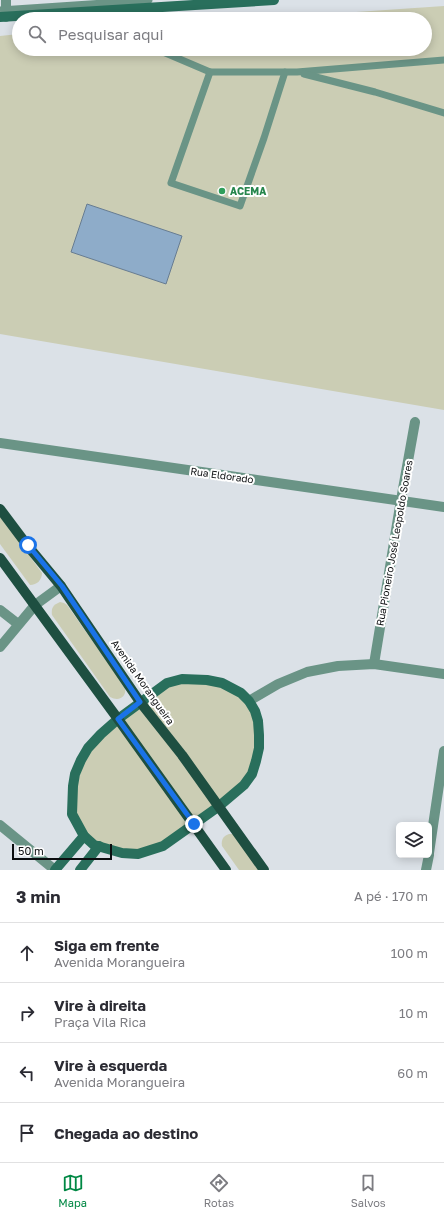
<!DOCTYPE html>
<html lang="pt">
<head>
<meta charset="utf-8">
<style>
	:root { --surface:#fff; --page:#f2f2f3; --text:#2b2b33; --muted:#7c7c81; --line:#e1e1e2; --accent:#084 }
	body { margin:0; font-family:"Golos Text",sans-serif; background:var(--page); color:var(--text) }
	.controls { position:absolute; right:12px; bottom:12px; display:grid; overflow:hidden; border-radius:6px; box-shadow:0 2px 10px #0003 }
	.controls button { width:36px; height:36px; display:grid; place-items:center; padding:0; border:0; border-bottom:1px solid var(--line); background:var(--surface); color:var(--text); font:20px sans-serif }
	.scale { position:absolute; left:12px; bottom:10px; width:100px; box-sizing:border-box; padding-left:4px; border:2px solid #0b0d0f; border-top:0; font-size:11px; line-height:14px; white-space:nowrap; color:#0b0d0f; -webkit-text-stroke:3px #fff; paint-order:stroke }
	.stop { position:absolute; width:12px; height:12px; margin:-9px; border:3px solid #1a73e8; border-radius:50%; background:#fff }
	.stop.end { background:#1a73e8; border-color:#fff; box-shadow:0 1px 4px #0008 }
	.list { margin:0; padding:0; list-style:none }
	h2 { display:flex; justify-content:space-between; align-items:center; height:52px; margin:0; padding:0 16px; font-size:17px }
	h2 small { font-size:13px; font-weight:400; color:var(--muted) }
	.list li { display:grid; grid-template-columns:26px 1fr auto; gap:12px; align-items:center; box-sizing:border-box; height:60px; padding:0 16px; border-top:1px solid var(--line) }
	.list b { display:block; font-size:15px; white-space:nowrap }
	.list p { margin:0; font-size:13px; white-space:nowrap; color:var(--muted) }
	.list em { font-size:13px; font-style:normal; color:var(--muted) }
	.icon { flex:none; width:22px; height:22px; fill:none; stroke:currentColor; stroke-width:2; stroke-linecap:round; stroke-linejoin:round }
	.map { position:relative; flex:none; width:444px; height:870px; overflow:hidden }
	.search { position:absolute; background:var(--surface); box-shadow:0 2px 10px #0003; left:12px; right:12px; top:12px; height:44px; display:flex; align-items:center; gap:10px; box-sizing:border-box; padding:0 14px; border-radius:22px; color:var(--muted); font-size:15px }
	.sheet { height:292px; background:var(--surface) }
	nav { display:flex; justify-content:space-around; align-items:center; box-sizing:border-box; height:56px; border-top:1px solid var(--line); background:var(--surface); font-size:11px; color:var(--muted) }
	nav a { display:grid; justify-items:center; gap:2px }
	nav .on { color:var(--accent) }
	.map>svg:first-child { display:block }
</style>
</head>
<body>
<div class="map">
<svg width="444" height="870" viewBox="0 0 444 870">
	<rect width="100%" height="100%" fill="#dbe1e7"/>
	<g fill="#cbcdb4">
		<path d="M444 6V410L0 334V36L19 34V49H425V19H253Z"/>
		<path d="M0 516 42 573C42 580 37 585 30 585L0 544Z"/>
		<path d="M60 602 64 603 67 605 125 687C127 697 119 702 110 697L52 615C51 608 53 605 60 602Z"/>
		<path d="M194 679 241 693 258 721 252 774 163 846 122 853 84 836 72 801 88 748 167 683Z"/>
		<path d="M229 834H233L261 870H239L222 846C221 840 223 836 229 834Z"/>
	</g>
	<path fill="#8eacc9" stroke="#677c91" d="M87 204 182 236 166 284 71 252Z"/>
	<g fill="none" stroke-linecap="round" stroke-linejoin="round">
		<g stroke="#6a9486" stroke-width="7">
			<path d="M0 10 149 0"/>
			<path d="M71 14 83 19"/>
			<path d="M156 49 210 72 171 183 240 206 264 138 285 72"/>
			<path d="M210 72H297L444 60"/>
			<path d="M304 74 375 92 444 113"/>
		</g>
		<g stroke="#6a9486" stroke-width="10">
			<path d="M6 0V17"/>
			<path d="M0 443 444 507"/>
			<path d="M0 610 18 624"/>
			<path d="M0 647 35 605 61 586"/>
			<path d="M374 664 401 500 415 422"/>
			<path d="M0 825 55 870"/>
			<path d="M429 853 444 751"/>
			<path d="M426 870 429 855"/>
		</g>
		<path stroke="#6a9486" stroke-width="10" d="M249 701 278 684 307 672 338 666 374 664 444 674"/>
		<g stroke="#296f5c" stroke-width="10">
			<path d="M0 17 274 0"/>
			<path d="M182 679 207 680 222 683 241 693 249 701 255 711 258 721 259 735V748L256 761 252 774 244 785 218 807 163 846 138 854 122 853 94 845 84 836 72 814 73 786 75 774 81 760 88 748 101 734 118 719 167 683Z"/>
			<path d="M55 870 84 836"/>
			<path d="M80 870 99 846"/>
		</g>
		<g stroke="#1e4f41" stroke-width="10">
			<path d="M0 509 27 545 61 586 140 702 182 755 264 870"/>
			<path d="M0 558 118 719 226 870"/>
		</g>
	</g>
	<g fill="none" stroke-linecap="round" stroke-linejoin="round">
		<path stroke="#1a73e8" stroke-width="5" d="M28 545 62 586 140 702 118 719 194 824"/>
	</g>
	<circle fill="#2e9e5b" stroke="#fff" stroke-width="1.5" cx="222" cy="191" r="4"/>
	<g text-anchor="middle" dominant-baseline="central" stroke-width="4" stroke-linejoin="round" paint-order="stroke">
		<g font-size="10" font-weight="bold" fill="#27864d" stroke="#fff" text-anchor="start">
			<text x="230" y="191">ACEMA</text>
		</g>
		<g font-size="10" fill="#0b0d0f" stroke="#fff">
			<text transform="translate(222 475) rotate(8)">Rua Eldorado</text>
			<text transform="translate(394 543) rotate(-80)">Rua Pioneiro José Leopoldo Soares</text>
			<text transform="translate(143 682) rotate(55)">Avenida Morangueira</text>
		</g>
	</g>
</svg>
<div class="controls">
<button><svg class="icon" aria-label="layers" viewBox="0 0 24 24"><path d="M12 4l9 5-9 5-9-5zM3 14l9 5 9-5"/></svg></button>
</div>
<div class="scale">50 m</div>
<div class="stop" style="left:28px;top:545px"></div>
<div class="stop end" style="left:194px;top:824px"></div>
<div class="search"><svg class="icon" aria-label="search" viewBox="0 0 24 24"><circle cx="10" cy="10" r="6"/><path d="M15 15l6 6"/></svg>Pesquisar aqui</div>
</div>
<section class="sheet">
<h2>3 min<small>A pé · 170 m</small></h2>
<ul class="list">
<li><svg class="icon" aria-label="ahead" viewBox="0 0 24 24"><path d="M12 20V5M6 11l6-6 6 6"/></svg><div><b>Siga em frente</b><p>Avenida Morangueira</p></div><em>100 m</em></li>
<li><svg class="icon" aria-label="right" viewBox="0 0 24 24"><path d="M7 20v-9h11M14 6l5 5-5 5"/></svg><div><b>Vire à direita</b><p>Praça Vila Rica</p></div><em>10 m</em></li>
<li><svg class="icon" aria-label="left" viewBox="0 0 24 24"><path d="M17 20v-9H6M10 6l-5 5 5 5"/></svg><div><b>Vire à esquerda</b><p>Avenida Morangueira</p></div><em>60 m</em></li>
<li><svg class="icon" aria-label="arrive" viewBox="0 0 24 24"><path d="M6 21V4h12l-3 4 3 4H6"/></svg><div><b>Chegada ao destino</b></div></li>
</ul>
</section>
<nav>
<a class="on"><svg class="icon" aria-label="map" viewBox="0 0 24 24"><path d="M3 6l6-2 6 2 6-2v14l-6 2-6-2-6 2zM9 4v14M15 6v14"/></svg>Mapa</a>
<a><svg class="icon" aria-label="directions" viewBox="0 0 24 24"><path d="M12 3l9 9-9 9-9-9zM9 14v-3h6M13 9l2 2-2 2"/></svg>Rotas</a>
<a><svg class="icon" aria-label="saved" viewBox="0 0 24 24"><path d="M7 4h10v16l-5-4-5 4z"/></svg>Salvos</a>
</nav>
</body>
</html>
